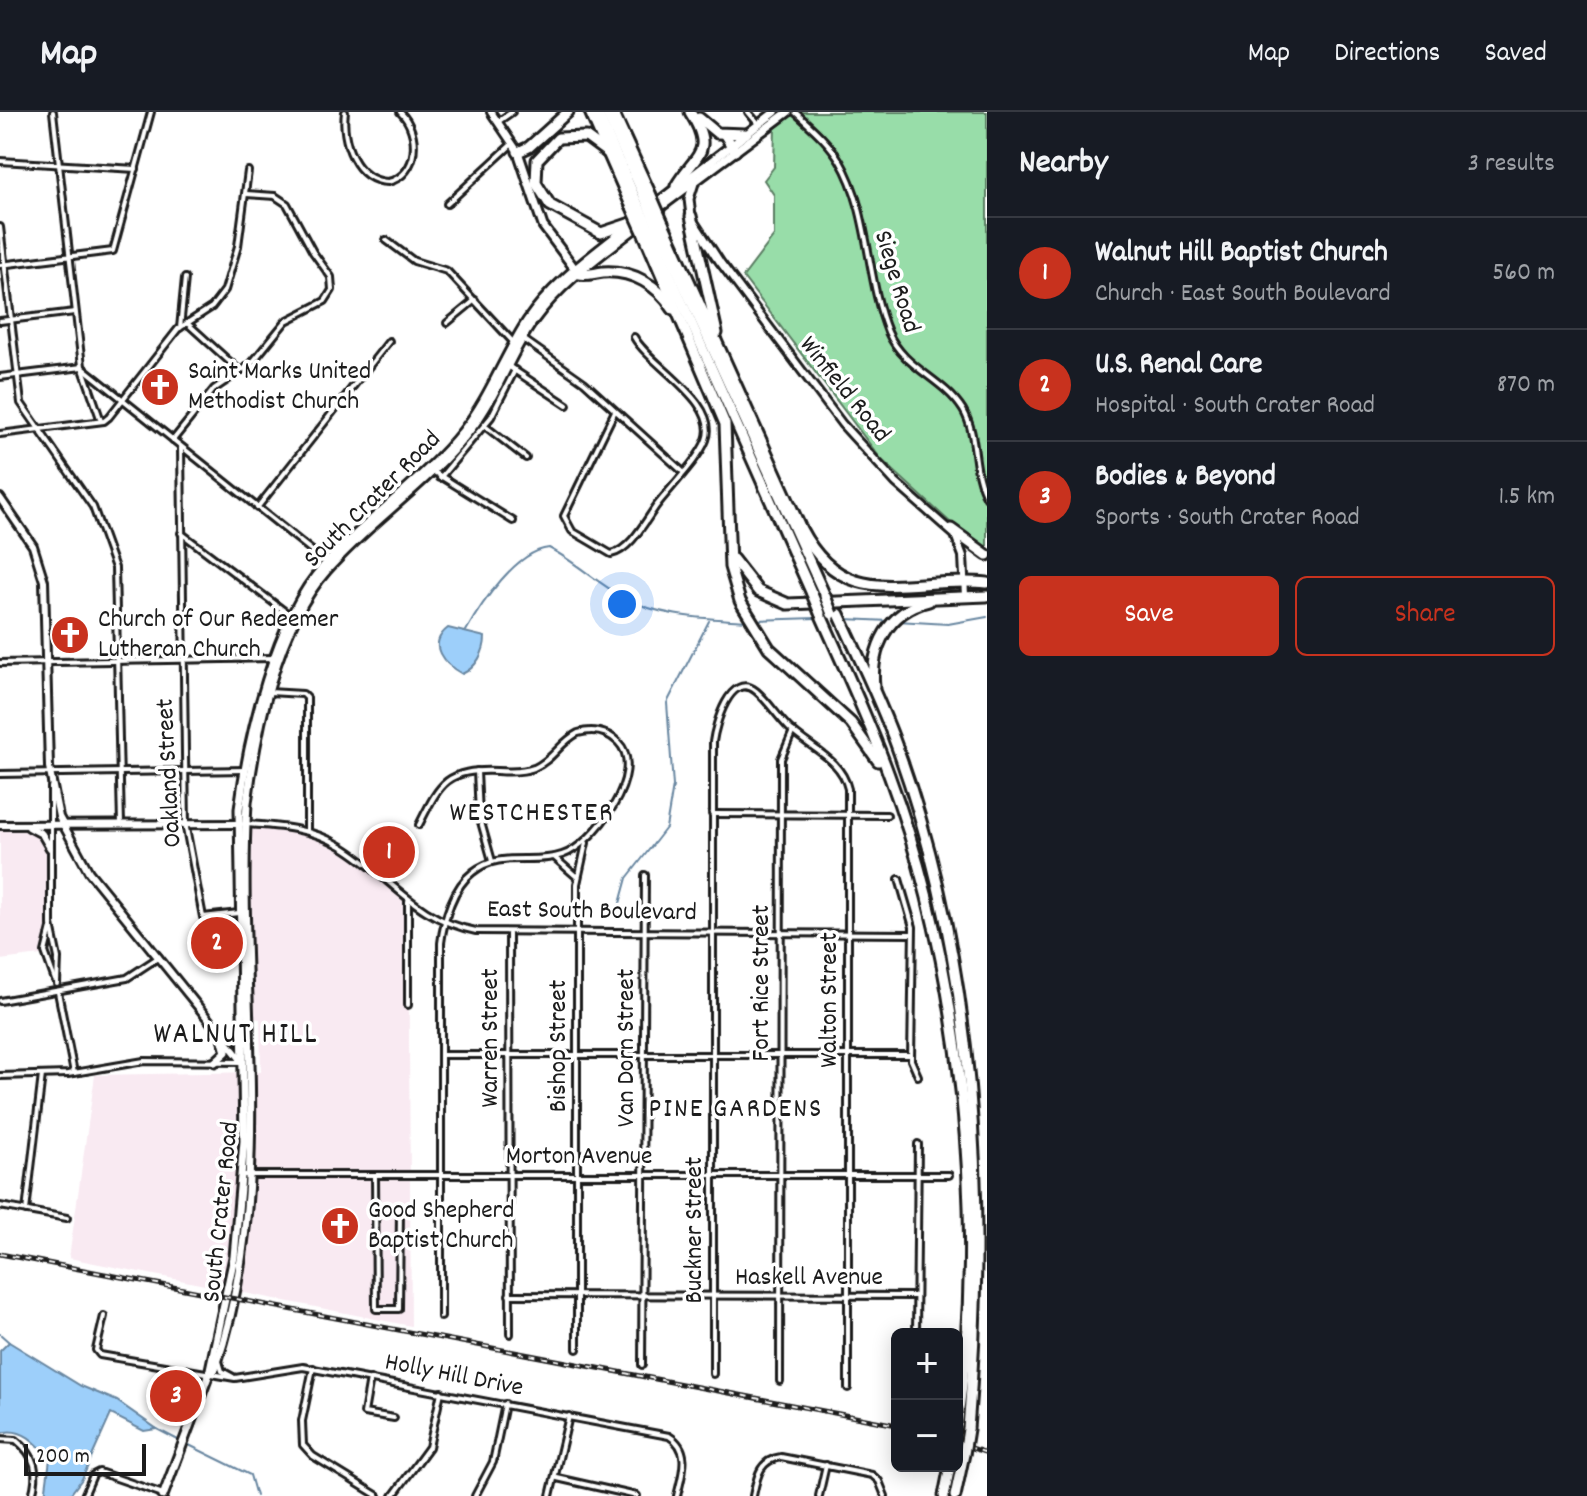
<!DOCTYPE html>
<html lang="en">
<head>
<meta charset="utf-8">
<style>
	:root { --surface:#171b24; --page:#20242c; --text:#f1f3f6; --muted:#9ea1a6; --line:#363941; --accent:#c8321e }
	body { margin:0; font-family:Dekko,sans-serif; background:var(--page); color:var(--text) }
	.controls { position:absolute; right:24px; bottom:24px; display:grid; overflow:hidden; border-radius:12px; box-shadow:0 4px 20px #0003 }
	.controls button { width:72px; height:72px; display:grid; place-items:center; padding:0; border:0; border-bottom:2px solid var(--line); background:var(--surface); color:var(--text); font:40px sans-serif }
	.scale { position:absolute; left:24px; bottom:20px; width:122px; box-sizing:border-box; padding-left:8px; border:4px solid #1c1c1c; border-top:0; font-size:22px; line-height:28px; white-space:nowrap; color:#1c1c1c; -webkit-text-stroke:6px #fff; paint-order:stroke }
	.you { position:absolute; left:622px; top:492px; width:28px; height:28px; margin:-20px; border:6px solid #fff; border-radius:50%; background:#1a73e8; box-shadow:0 0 0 12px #1a73e833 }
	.badge { display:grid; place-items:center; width:52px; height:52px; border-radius:50%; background:var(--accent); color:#fff; font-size:26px; font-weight:700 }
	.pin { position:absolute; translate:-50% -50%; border:4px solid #fff; box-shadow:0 2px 8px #0006 }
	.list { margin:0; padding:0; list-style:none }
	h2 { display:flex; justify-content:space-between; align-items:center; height:104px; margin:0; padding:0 32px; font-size:34px }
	h2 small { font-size:26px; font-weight:400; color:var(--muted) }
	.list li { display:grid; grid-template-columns:52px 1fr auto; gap:24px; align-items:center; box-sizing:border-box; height:112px; padding:0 32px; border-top:2px solid var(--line) }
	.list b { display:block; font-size:30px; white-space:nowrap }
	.list p { margin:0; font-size:26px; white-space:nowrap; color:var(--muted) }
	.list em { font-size:26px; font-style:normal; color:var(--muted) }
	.actions { display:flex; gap:16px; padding:24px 32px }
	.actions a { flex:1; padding:18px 0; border:2px solid var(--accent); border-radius:12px; text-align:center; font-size:28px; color:var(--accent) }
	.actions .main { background:var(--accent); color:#fff }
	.map { position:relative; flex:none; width:987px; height:1384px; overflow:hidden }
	header { display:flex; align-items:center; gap:48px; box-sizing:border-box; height:112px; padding:0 40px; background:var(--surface); border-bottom:2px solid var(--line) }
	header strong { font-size:38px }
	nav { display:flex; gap:44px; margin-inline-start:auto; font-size:28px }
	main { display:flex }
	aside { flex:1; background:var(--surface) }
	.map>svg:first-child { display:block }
</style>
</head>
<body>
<header>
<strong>Map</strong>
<nav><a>Map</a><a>Directions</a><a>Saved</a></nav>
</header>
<main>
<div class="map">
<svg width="987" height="1384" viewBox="0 0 987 1384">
	<rect width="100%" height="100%" fill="#fff"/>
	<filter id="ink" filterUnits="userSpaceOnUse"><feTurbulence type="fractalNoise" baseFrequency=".0125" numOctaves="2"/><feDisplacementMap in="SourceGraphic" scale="16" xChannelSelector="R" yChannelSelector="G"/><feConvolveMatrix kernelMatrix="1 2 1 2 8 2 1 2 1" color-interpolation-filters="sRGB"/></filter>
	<g filter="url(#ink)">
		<g fill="#f9eaf2">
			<path d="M246 712 299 717 342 735 408 789 411 1214 69 1146 95 963 261 960 260 907 251 906Z"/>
			<path d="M0 717H23L36 721 47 736 49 815 41 843 0 848Z"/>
		</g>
		<path fill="#98dda9" stroke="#5a7c62" stroke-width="2" d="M793 0H987V437L951 411 881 347 743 165 774 124V83L764 68 774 55 775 14Z"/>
		<g fill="#9dcffa" stroke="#6987a1" stroke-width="2">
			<path d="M448 516 485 525C485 540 476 556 462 562 444 552 426 533 448 516Z"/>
			<path d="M9 1230 81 1274 117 1289 157 1317 144 1319 111 1302 82 1367 69 1384H45L50 1347C37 1331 22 1314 0 1321V1239Z"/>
		</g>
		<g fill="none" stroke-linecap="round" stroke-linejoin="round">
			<g stroke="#6987a1" stroke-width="2">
				<path d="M845 507 890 509"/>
				<path d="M754 508 817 506"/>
				<path d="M897 509 948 512 987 505"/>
				<path d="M466 519C481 492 516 439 549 436 576 450 597 471 623 485 662 506 703 506 746 509"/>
				<path d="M619 795 627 766 666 716 673 674 667 591 709 509"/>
				<path d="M0 1222 9 1230"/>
				<path d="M155 1316 178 1328"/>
				<path d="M189 1333 250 1363 256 1384"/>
			</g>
			<defs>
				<g id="street">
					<path d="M53 0 82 254 101 309"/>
					<path d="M345 0C341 28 355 69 388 70 419 63 421 20 400 0"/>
					<path d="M748 0 759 13"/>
					<path d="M795 0C811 15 829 30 840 49 870 100 866 166 888 220 904 257 943 266 963 298 979 325 971 358 987 386"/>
					<path d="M499 9 512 0"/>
					<path d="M0 49 136 57"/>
					<path d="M447 92 512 32"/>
					<path d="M0 115 21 291 93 395 115 456 121 713"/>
					<path d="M703 127 715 146"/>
					<path d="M386 128 414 149 447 159 514 231"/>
					<path d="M0 153 113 139 151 0"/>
					<path d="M0 209 75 200"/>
					<path d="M187 211 240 259"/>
					<path d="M447 211 475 188"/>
					<path d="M180 216 185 166"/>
					<path d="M523 227 584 270 682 359"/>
					<path d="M508 254 567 293"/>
					<path d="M0 265 82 255 326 450"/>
					<path d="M615 299 564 404 572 419 611 442C630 439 646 408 657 393 670 376 699 347 706 328 720 290 650 254 634 225"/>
					<path d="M485 314 526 346"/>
					<path d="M0 322 104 309 109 305 178 217 212 195 225 178 238 134 248 59"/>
					<path d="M173 328 214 277 251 252 286 209 325 189 332 178 331 165 313 140 287 92 275 84 246 82"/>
					<path d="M181 336 186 716 203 805 239 801"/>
					<path d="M434 360 513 409"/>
					<path d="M440 366 491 305 515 258"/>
					<path d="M257 396 389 229"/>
					<path d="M181 421 291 504"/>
					<path d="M0 551 273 546"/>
					<path d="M269 580 303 582 307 586V719"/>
					<path d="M477 659 479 703 492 749"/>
					<path d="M0 662 246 658"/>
					<path d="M51 675V813L58 846 57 872"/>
					<path d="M712 702 887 703"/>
					<path d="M246 712C280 714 311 716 341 734 391 764 414 807 476 819L911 822"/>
					<path d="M419 713C440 671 446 657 497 659 510 660 523 660 534 656 553 648 560 630 578 621 592 617 607 619 618 630 648 660 594 733 562 743 532 753 500 738 473 760 453 775 444 807 441 831V1205"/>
					<path d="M554 745 578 766"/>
					<path d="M899 767 913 815 911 948 918 964"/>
					<path d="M408 789V893"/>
					<path d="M51 816 45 840 55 868"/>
					<path d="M509 822 510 1222"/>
					<path d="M58 880 74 961"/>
					<path d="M0 889 127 866 159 845"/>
					<path d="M441 943H911"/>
					<path d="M0 964 68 962 144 949 243 950"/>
					<path d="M242 1063H949"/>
					<path d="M375 1063 376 1197H399L400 1096"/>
					<path d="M0 1094 67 1106"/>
					<path d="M26 1099 42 963"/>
					<path d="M509 1183 916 1184"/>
					<path d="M104 1204 96 1238 100 1243 235 1266 303 1255 669 1324C692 1338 682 1362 677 1384"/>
					<path d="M916 1222 918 1032"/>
					<path d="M577 1237V772L586 731"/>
					<path d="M219 1249 222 1259 233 1265"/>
					<path d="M642 1253 645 763"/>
					<path d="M313 1256 302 1309 303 1333 313 1344 378 1384"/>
					<path d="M713 1262V630C715 614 730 558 756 579 768 589 777 604 789 616 809 636 841 646 848 677V1276"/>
					<path d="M370 1267 364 1301 394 1306"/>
					<path d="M780 1269 781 647 793 619"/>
					<path d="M0 1327 16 1328C36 1344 39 1360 32 1384"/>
					<path d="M557 1366 637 1384"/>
					<path d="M84 1384 93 1363 99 1360 163 1382"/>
					<path d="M393 1384 429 1335 441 1280"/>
					<path d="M475 1384 493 1350 505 1292"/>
					<path d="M550 1384 569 1304"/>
					<path d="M753 1384C757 1365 759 1348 781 1345L872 1363 879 1369 885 1384"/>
					<path d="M819 1384 826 1353"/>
				</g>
				<g id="secondary">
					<path d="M491 0 518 40"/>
					<path d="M694 110 720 150 842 312 896 371 955 423 963 444 965 484"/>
					<path d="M0 386 33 434 44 469 49 655 59 705 89 760 243 950"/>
					<path d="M0 713 240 712"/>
					<path d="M29 715 42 722 50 736"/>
				</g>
				<g id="primary">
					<path d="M518 40 543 114 578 161"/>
					<path d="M654 93 775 0"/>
					<path d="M654 100 788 0"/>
					<path d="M691 104 689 87 694 71"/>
					<path d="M221 922 234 927 241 920"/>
					<path d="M215 950 226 940 221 922"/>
					<path d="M209 1262 215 1257C278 1072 236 881 247 691 257 615 276 516 327 458 371 408 429 371 470 318 497 285 509 243 534 208 562 169 605 140 642 111"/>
					<path d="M163 1384 209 1262 234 1145 244 1029 239 697C248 626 275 507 324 454 367 406 423 369 463 319 490 285 504 244 527 209 553 170 593 143 629 114"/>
				</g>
				<g id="highway">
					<path d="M590 0 630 91"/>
					<path d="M597 0 636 88"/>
					<path d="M606 0 644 84"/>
					<path d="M613 0 650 81"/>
					<path d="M699 6 717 21 745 22"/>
					<path d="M725 23 735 39"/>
					<path d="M518 40 529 35 568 0"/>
					<path d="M609 42 586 25 558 26 537 48 536 71 550 93 601 121 634 110"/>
					<path d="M676 74C695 42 716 41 690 0"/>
					<path d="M691 104 717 221"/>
					<path d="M663 111 801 417C846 503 910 463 987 471"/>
					<path d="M657 114 825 484"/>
					<path d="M650 118 812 482"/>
					<path d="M644 122 725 312 730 455 740 489 769 536 851 611 878 649"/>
					<path d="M579 162C587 164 594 161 603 160 632 158 658 173 673 197"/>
					<path d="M951 417 987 443"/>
					<path d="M733 447 758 479 788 492 987 484"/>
					<path d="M820 501C844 555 869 608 889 663 962 859 987 1106 957 1313"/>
					<path d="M839 502C859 546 881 590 897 635 976 854 987 1087 968 1317"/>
					<path d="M874 575C870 536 888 499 929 489"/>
					<path d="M944 1384 950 1354"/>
					<path d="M955 1384 964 1342"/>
				</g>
			</defs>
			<use href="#street" stroke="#1c1c1c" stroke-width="10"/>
			<use href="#secondary" stroke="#1c1c1c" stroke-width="12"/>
			<use href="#primary" stroke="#1c1c1c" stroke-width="13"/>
			<use href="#highway" stroke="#1c1c1c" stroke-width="15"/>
			<use href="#street" stroke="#fff" stroke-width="4"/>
			<use href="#secondary" stroke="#fff" stroke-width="6"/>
			<use href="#primary" stroke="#fff" stroke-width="7"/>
			<use href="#highway" stroke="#fff" stroke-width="9"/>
			<defs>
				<g id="rail">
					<path d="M0 1142 897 1313"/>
					<path d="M957 1331 987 1341"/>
				</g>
			</defs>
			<use href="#rail" stroke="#1c1c1c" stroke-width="5"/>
			<use href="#rail" stroke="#fff" stroke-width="2" stroke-dasharray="6" stroke-linecap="butt"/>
			<defs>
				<g id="highway-bridge">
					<path d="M650 81 663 111"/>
					<path d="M644 84 657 114"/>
					<path d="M636 88 650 118"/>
					<path d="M630 91 644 122"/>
					<path d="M812 482 820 501"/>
					<path d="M825 484 832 502"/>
					<path d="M964 1342 968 1317"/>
				</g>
			</defs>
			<use href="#highway-bridge" stroke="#1c1c1c" stroke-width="15" stroke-linecap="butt"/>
			<use href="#highway-bridge" stroke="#fff" stroke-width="9"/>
		</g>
	</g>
	<defs>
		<symbol id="church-disc" viewBox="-11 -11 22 22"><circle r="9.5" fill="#c8321e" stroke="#fff"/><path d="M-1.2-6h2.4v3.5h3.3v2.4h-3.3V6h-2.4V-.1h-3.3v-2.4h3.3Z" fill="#fff"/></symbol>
	</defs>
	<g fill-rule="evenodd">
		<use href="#church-disc" x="138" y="253" width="44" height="44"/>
		<use href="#church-disc" x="48" y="501" width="44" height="44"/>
		<use href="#church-disc" x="318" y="1092" width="44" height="44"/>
	</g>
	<g text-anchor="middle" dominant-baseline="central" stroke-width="7" stroke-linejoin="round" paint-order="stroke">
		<g font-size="26" fill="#1c1c1c" stroke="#fff">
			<text transform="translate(896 170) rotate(73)">Siege Road</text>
			<text transform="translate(844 278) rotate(51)">Winfield Road</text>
			<text transform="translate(373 388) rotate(-45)">South Crater Road</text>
			<text transform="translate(170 661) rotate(-93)">Oakland Street</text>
			<text transform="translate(592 800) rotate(1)">East South Boulevard</text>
			<text transform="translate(762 871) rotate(-90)">Fort Rice Street</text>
			<text transform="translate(830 888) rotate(-90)">Walton Street</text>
			<text transform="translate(491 926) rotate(-90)">Warren Street</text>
			<text transform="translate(559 934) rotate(-90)">Bishop Street</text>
			<text transform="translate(627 936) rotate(-90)">Van Dorn Street</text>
			<text x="579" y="1045">Morton Avenue</text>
			<text transform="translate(222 1100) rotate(-84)">South Crater Road</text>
			<text transform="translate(695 1118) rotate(-90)">Buckner Street</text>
			<text x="809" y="1166">Haskell Avenue</text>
			<text transform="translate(454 1264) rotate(11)">Holly Hill Drive</text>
		</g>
		<g font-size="26" fill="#1c1c1c" stroke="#fff" text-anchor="start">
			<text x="188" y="260">Saint Marks United<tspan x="188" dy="30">Methodist Church</tspan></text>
			<text x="98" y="508">Church of Our Redeemer<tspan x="98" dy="30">Lutheran Church</tspan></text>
			<text x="368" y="1099">Good Shepherd<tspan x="368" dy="30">Baptist Church</tspan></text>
		</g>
		<g font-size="28" letter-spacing="2" fill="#1c1c1c" stroke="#fff">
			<text x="532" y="703">WESTCHESTER</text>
			<text x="736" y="999">PINE GARDENS</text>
		</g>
		<g font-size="30" letter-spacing="2" fill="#1c1c1c" stroke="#fff">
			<text x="236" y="924">WALNUT HILL</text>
		</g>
	</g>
</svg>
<div class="controls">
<button>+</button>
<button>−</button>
</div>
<div class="scale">200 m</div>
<div class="you"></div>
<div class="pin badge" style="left:389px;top:740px">1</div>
<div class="pin badge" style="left:217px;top:831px">2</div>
<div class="pin badge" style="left:176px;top:1284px">3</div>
</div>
<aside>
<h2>Nearby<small>3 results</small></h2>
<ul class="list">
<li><span class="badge">1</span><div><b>Walnut Hill Baptist Church</b><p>Church · East South Boulevard</p></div><em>560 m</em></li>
<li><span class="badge">2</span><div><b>U.S. Renal Care</b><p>Hospital · South Crater Road</p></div><em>870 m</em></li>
<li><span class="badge">3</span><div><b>Bodies &amp; Beyond</b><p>Sports · South Crater Road</p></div><em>1.5 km</em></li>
</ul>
<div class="actions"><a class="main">Save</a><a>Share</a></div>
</aside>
</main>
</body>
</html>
